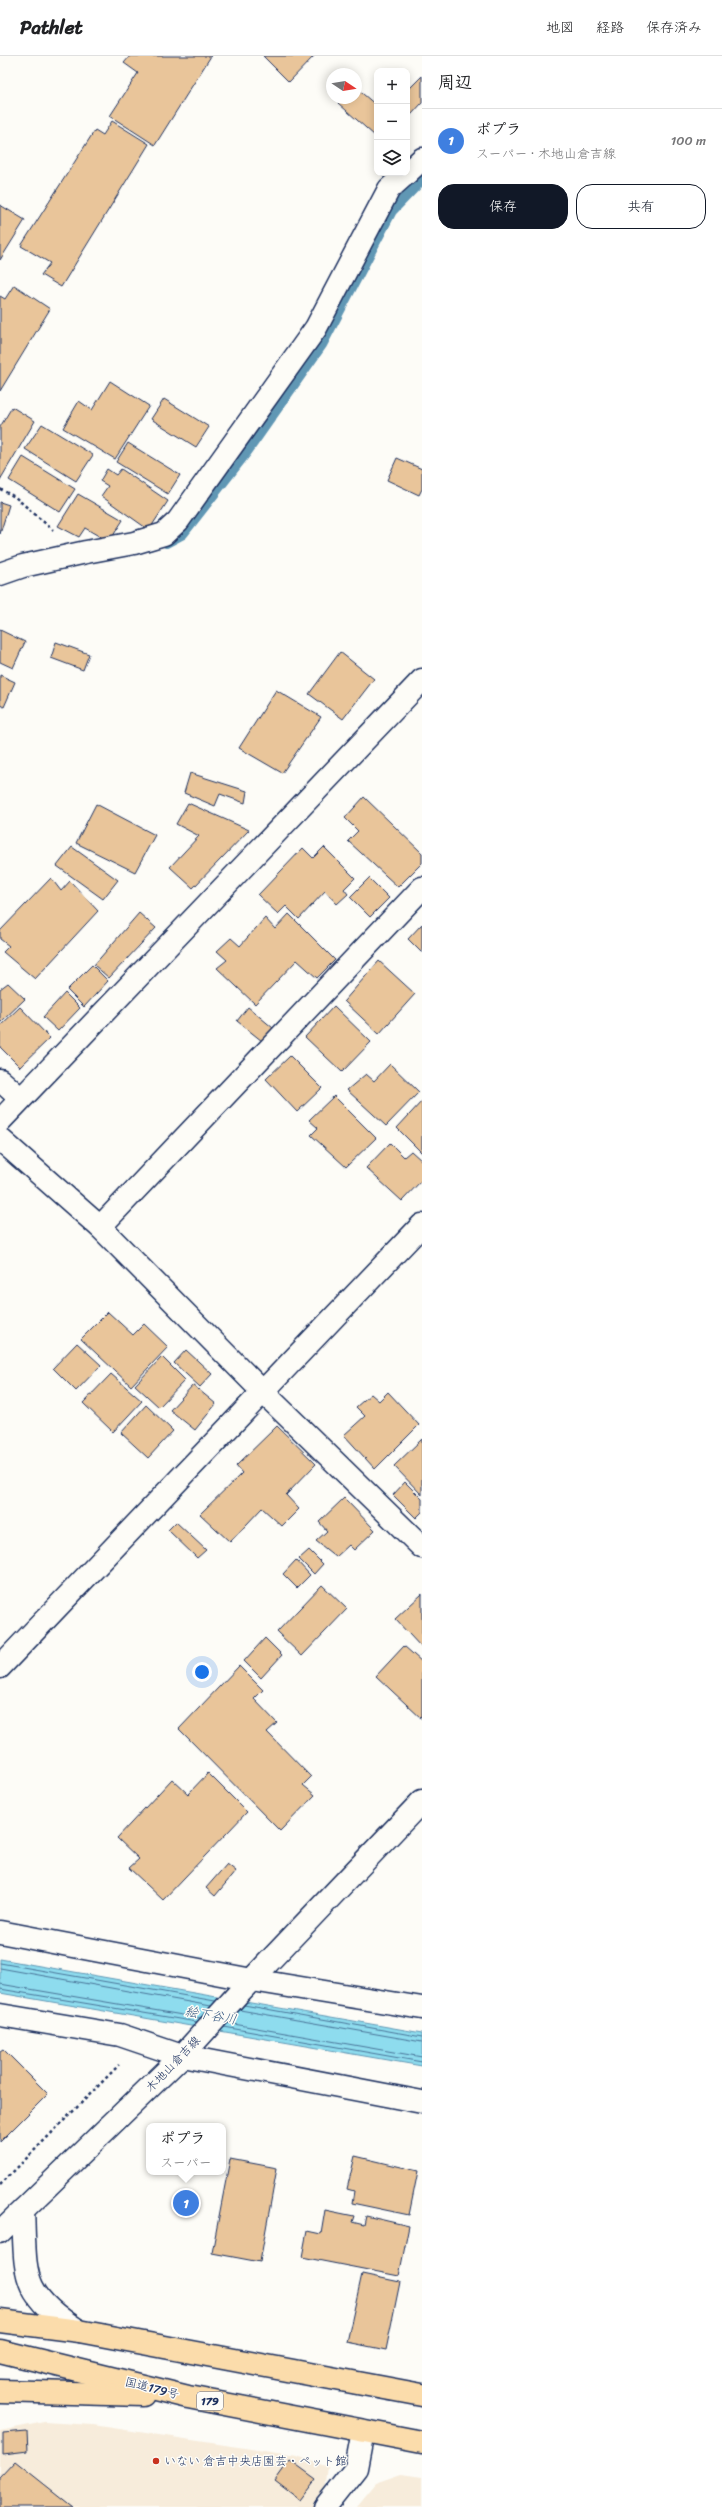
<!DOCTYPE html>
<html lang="ja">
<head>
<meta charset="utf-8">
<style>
	:root { --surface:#fff; --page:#f6f6f6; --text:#202124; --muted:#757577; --line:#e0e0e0; --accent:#111827 }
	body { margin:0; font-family:Sriracha,"Klee One",sans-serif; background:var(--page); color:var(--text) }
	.controls { position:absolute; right:12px; top:12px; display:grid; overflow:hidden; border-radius:8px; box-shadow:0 2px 10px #0003 }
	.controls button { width:36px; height:36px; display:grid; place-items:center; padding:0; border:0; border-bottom:1px solid var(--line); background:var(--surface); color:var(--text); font:20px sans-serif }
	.compass { position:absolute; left:326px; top:12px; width:36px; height:36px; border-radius:50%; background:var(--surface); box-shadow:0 2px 10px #0003; rotate:102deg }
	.you { position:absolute; left:202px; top:1616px; width:14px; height:14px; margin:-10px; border:3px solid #fff; border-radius:50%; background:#1a73e8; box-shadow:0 0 0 6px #1a73e833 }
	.badge { display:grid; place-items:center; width:26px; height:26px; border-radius:50%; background:var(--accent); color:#fff; font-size:13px; font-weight:700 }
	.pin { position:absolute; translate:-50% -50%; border:2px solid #fff; box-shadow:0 1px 4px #0006 }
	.popup { position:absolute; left:146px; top:2067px; width:80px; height:52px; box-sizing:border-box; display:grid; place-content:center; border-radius:8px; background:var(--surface); filter:drop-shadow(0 1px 3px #0005); font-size:13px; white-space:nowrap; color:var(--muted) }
	.popup b { font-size:15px; color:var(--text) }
	.popup::after { content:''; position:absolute; left:50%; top:100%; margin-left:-8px; border:8px solid transparent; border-top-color:var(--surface) }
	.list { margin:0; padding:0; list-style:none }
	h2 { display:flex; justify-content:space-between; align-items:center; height:52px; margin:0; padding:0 16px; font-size:17px }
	h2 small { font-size:13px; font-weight:400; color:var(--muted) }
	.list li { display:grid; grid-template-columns:26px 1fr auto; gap:12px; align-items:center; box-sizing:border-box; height:64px; padding:0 16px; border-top:1px solid var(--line) }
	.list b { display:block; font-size:15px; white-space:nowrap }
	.list p { margin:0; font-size:13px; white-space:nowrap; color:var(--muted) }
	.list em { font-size:13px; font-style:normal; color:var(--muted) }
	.actions { display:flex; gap:8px; padding:12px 16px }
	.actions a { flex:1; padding:9px 0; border:1px solid var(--accent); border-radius:16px; text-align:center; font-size:14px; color:var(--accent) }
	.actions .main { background:var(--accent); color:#fff }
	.icon { flex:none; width:22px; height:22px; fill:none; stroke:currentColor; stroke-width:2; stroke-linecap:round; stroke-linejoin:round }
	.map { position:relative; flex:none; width:422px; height:2451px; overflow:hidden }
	header { display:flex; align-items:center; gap:24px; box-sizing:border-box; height:56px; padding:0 20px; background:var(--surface); border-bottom:1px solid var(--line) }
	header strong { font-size:19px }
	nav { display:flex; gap:22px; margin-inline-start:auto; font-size:14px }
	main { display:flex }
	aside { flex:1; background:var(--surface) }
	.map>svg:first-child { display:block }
</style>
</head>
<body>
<header>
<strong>Pathlet</strong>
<nav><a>地図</a><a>経路</a><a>保存済み</a></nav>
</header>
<main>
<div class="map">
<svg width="422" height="2451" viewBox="0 0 422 2451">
	<rect width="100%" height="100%" fill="#fdfcf7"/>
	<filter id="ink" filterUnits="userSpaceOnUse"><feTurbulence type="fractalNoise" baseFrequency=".025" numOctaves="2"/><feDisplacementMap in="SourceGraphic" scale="8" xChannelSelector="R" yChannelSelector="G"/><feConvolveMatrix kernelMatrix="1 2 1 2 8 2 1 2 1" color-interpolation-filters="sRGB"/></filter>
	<g filter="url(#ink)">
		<g fill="#f7ecdb">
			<path d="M44 2366 93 2369 297 2400 328 2411 325 2436 312 2451H0V2375Z"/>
			<path d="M401 2418 422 2421V2451H357L378 2426Z"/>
		</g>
		<path fill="#8edcee" stroke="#6097b4" d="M0 1903 422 1977V2010L0 1937Z"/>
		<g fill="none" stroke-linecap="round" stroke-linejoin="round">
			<g stroke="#497498" stroke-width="1">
				<path d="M0 1907 215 1945"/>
				<path d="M0 1912 211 1950"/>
				<path d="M0 1928 200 1962"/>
				<path d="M0 1933 197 1966"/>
				<path d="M244 1949 422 1981"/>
				<path d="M240 1954 422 1986"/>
				<path d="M228 1967 422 2001"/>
				<path d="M224 1971 422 2006"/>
			</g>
			<path stroke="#6097b4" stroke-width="10" d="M166 487 183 478 247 396 322 289 392 155 422 124"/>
		</g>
		<g fill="#e9c59a" stroke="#1b2f5e">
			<path d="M130 0H211L155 89 110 60 138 17 124 7Z"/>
			<path d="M263 0H314L289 26Z"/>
			<path d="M422 20V47L411 59 407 56V35Z"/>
			<path d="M356 32 377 50V78L375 80 338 47 342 42H356Z"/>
			<path d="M112 65 149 88 61 231 41 219 50 207 21 190 95 74 103 79Z"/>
			<path d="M0 149 25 164 0 204Z"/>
			<path d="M14 229 50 253 0 335V240L5 243Z"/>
			<path d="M110 325 149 350 115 403 63 372 79 345 92 354Z"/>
			<path d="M164 343 209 371 196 391 151 363Z"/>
			<path d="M12 351 35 365 0 424V371Z"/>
			<path d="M42 368 93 399 76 425 25 393Z"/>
			<path d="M128 387 180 419 168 438 116 406Z"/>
			<path d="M23 401 75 433 60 456 9 424Z"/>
			<path d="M397 402 422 413V433L419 439 387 424Z"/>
			<path d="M107 413 116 419 121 413 168 445 149 474 101 440 108 430 100 425Z"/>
			<path d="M78 438 123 464 109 486 85 472 79 481 58 470Z"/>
			<path d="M0 446 9 449 0 478Z"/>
			<path d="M0 574 25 586 13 612 0 606Z"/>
			<path d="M56 586 89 598 83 614 51 602Z"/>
			<path d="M340 596 374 623 343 663 309 638Z"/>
			<path d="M0 619 15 626 4 651 0 649Z"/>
			<path d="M276 634 321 661 282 717 239 692Z"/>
			<path d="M190 717 247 735 245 747 220 738 215 750 184 737Z"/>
			<path d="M364 741 422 797V807L398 831 348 785 358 775 345 762Z"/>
			<path d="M188 747 249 774 193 832 170 811 199 780 176 768Z"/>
			<path d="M96 748 155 779 135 816 76 787Z"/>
			<path d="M72 791 118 824 103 843 57 810Z"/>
			<path d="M324 791 355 822 344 833 348 838 337 848 325 835 299 863 286 850 278 858 258 839 303 792 313 802Z"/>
			<path d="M51 822 61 835 70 825 98 855 35 923 3 896 9 890 0 883V875Z"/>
			<path d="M369 822 389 842 370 861 350 841Z"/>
			<path d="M139 857 156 872 109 922 94 909Z"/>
			<path d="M289 858 335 904 317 922 297 904 255 948 217 912 227 904 217 895 231 882 240 890 265 862 275 873Z"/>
			<path d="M422 868V897L408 883Z"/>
			<path d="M379 905 415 938 379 978 344 945Z"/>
			<path d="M92 909 108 925 84 951 67 934Z"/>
			<path d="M8 927 25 943 0 967V933Z"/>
			<path d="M65 937 80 952 58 975 43 961Z"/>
			<path d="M334 950 371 986 342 1016 305 981Z"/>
			<path d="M20 951 50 982 20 1011 0 991V970Z"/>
			<path d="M248 951 273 972 262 985 237 965Z"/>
			<path d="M290 1000 322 1032 297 1056 266 1023Z"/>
			<path d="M390 1008 419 1036 386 1070 347 1034 366 1018 374 1025Z"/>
			<path d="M334 1040 376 1082 346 1111 311 1079 318 1072 309 1064Z"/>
			<path d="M422 1045V1097L397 1072Z"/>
			<path d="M390 1087 404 1101 411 1095 422 1105V1124L402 1145 366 1112Z"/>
			<path d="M108 1256 133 1279 144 1268 168 1291 131 1330 81 1283Z"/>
			<path d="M77 1287 101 1309 76 1335 53 1312Z"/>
			<path d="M186 1294 212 1318 200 1331 174 1307Z"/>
			<path d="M162 1301 185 1324 159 1351 135 1329Z"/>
			<path d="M111 1318 142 1345 113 1376 83 1347Z"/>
			<path d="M193 1329 216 1348 195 1374 170 1354Z"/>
			<path d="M388 1336 419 1369 375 1413 344 1379 365 1360 356 1351 371 1338 379 1345Z"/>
			<path d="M146 1349 173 1375 148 1402 121 1377Z"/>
			<path d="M277 1370 316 1408 286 1439 299 1453 282 1470 262 1452 230 1486 200 1458 242 1417 236 1410Z"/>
			<path d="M422 1383V1439L394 1410Z"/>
			<path d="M405 1426 422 1443V1456L416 1462 393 1439Z"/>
			<path d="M344 1442 375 1474 354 1494 349 1489 336 1501 316 1485 327 1475 319 1466Z"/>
			<path d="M176 1466 206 1494 197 1502 168 1474Z"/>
			<path d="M309 1494 323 1508 314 1518 299 1503Z"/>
			<path d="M296 1504 310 1519 297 1532 283 1518Z"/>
			<path d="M322 1529 347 1553 302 1600 277 1576Z"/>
			<path d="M422 1538V1592L395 1563Z"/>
			<path d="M265 1582 282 1599 261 1622 244 1605Z"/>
			<path d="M404 1590 422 1606V1663L376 1620Z"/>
			<path d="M239 1610 263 1634 254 1643 277 1667 267 1676 311 1721 303 1729 315 1739 280 1775 179 1673Z"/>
			<path d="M208 1717 247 1756 163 1844 129 1812 139 1803 117 1782 172 1723 188 1738Z"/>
			<path d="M227 1808 236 1815 215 1840 206 1832Z"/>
			<path d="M3 1993 48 2038 0 2086V1995Z"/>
			<path d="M355 2100 418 2115 409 2159 352 2147 354 2135 347 2133Z"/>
			<path d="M230 2103 277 2112 260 2206 212 2197Z"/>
			<path d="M325 2154 354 2160 352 2166 364 2169 366 2160 409 2170 399 2220 302 2201 307 2175 321 2178Z"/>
			<path d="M362 2218 400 2226 386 2294 347 2286Z"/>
			<path d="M27 2375 28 2395 3 2398V2377Z"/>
			<path d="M290 2404 316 2423 300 2444 275 2425Z"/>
			<path d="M15 2405 73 2451H0V2421Z"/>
		</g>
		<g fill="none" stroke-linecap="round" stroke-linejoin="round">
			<defs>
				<g id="minor">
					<path d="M407 117 422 103"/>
					<path d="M0 518 23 510 86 496 134 487 164 478 178 465 316 272 389 133 407 117"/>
					<path d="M0 1024 20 1042"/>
					<path d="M0 1065 422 624"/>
					<path d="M0 1083 100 1171 262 1335 422 1491"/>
					<path d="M100 1171 422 832"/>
					<path d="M0 1611 422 1169"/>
					<path d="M0 1876 252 1924 422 1952"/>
					<path d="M0 1959 120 1979 182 2000 422 2046"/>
					<path d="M23 2154C26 2219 19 2237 79 2275"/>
				</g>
				<path id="tertiary" d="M325 2451 356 2412 363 2375"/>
				<path id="secondary" d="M0 2176 182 2000 238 1938 422 1745"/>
				<g id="trunk">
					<path d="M0 2265 79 2275 422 2339"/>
					<path d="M0 2295 188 2341 422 2386"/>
					<path d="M0 2335 143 2339"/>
				</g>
			</defs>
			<use href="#minor" stroke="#1b2f5e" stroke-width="25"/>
			<use href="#tertiary" stroke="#1b2f5e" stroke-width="25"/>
			<use href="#secondary" stroke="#1b2f5e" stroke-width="25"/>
			<use href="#trunk" stroke="#1b2f5e" stroke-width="25"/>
			<g stroke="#1b2f5e" stroke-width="2.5" stroke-dasharray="3 3" stroke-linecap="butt">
				<path d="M0 433 15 441 53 474"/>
				<path d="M0 2129 119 2009"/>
			</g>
			<use href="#minor" stroke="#fdfcf7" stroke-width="22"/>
			<use href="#tertiary" stroke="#fdfcf7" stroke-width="22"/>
			<use href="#secondary" stroke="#fdfcf7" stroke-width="22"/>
			<use href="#trunk" stroke="#fbdcab" stroke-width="22"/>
		</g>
	</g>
	<circle fill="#c8321e" stroke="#fdfcf7" stroke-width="1.5" cx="156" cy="2405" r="4"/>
	<g text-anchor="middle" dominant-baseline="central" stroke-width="3" stroke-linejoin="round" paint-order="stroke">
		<rect fill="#fdfcf7" stroke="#5f6c8c" stroke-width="1" x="197" y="2336" width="26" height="18" rx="3"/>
		<g font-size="11" font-weight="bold" fill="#1b2f5e">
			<text x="210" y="2345">179</text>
		</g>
		<g font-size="12" fill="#1b2f5e" stroke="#fdfcf7">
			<text transform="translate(173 2008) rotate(-46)">木地山倉吉線</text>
			<text transform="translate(152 2332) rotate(14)">国道179号</text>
		</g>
		<g font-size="12" fill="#1b2f5e" stroke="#fdfcf7" text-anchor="start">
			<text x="164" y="2405">いない 倉吉中央店園芸・ペット館</text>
		</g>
		<g font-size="13" font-style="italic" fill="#385a82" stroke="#fdfcf7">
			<text transform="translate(211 1959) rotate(10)">絵下谷川</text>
		</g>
	</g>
</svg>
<div class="controls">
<button>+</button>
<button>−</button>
<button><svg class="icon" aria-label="layers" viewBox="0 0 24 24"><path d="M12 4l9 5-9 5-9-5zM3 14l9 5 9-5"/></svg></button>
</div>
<svg class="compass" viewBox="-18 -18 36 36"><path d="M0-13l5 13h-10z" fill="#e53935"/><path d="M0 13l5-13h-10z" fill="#757577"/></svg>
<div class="you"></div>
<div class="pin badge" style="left:186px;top:2147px;background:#3f7fe0">1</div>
<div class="popup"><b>ポプラ</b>スーパー</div>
</div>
<aside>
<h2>周辺<small></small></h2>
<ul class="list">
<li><span class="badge" style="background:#3f7fe0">1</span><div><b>ポプラ</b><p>スーパー · 木地山倉吉線</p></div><em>100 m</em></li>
</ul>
<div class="actions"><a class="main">保存</a><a>共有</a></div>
</aside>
</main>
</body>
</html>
